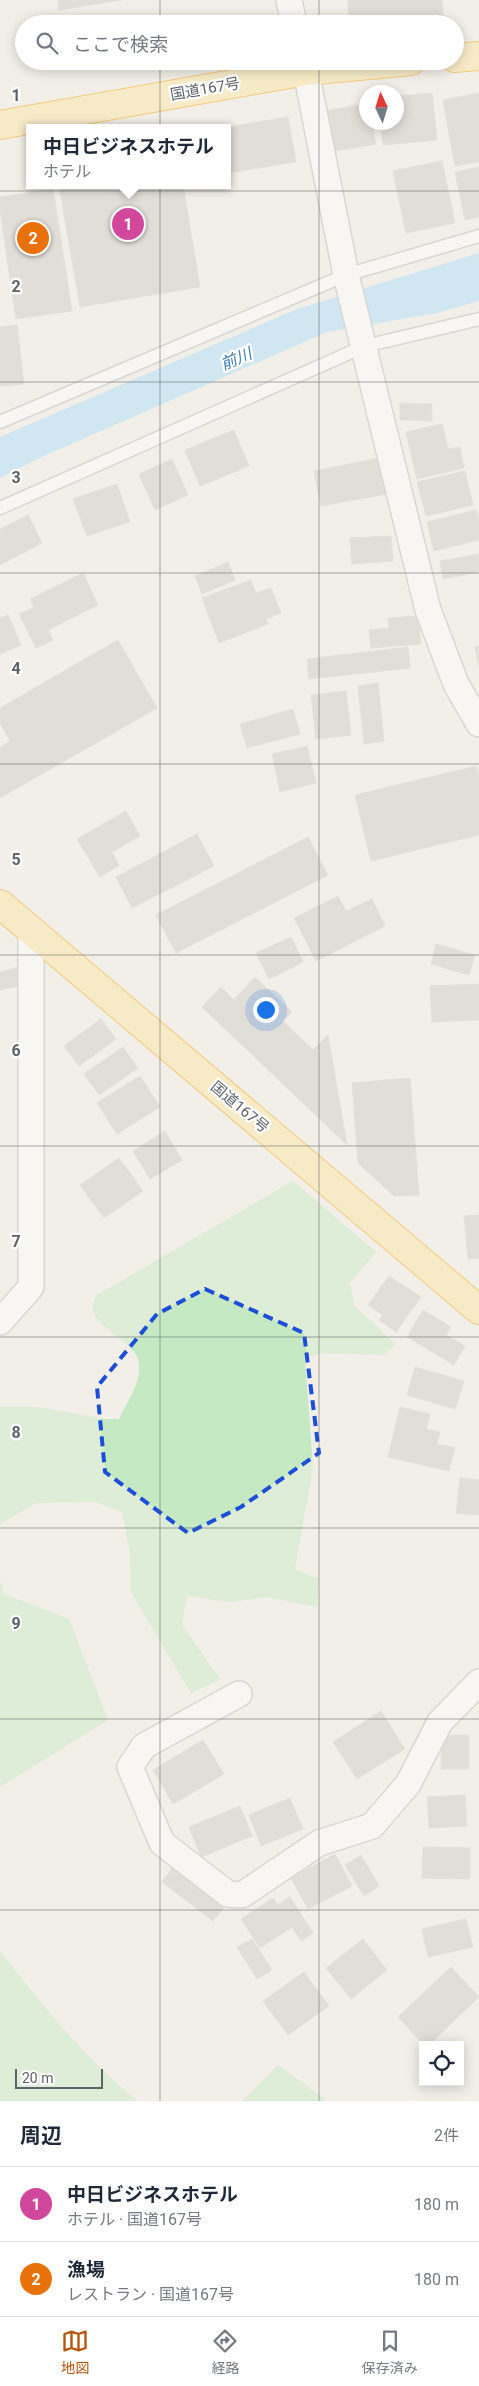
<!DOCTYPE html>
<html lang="ja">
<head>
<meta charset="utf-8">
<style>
	:root { --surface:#fff; --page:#f2f2f3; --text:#1f2937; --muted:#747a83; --line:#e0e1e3; --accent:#b45309 }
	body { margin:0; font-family:Roboto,"Noto Sans JP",sans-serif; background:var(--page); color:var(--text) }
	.controls { position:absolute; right:15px; bottom:15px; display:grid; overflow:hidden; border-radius:0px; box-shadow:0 2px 12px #0003 }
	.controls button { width:45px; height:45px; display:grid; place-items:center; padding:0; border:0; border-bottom:1px solid var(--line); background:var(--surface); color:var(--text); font:25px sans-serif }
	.compass { position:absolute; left:359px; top:85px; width:45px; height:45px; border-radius:50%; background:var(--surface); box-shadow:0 2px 12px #0003; rotate:356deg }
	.scale { position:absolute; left:15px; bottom:12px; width:88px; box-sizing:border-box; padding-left:5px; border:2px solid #5e6368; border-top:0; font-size:14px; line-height:18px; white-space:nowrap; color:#5e6368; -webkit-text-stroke:4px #fff; paint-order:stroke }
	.you { position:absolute; left:265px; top:1009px; width:18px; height:18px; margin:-12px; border:4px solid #fff; border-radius:50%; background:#1a73e8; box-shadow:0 0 0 8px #1a73e833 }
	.badge { display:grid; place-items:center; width:32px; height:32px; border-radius:50%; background:var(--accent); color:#fff; font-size:16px; font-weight:700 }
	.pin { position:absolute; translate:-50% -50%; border:2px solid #fff; box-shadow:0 1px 5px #0006 }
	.popup { position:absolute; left:26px; top:124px; width:205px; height:65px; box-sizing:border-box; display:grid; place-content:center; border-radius:0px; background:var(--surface); filter:drop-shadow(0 1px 4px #0005); font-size:16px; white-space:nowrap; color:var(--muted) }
	.popup b { font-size:19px; color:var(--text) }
	.popup::after { content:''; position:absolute; left:50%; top:100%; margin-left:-10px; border:10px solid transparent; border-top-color:var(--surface) }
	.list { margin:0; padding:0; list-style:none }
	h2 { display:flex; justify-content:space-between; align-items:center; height:65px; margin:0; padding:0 20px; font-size:21px }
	h2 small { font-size:16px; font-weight:400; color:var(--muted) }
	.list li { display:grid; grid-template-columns:32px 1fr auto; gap:15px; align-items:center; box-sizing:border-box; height:75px; padding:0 20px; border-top:1px solid var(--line) }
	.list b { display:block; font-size:19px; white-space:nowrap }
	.list p { margin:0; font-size:16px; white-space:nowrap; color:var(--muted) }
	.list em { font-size:16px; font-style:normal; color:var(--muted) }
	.icon { flex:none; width:28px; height:28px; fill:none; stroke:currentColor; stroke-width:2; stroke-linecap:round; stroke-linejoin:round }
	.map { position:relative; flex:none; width:479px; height:2101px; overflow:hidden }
	.search { position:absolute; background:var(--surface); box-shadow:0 2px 12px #0003; left:15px; right:15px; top:15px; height:55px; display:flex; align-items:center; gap:12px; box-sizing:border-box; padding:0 18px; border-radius:28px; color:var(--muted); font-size:19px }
	.sheet { height:215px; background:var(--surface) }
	nav { display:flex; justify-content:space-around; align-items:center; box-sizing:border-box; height:70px; border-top:1px solid var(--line); background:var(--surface); font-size:14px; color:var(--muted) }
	nav a { display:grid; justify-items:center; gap:2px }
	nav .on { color:var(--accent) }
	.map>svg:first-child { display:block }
</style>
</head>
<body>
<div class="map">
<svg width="479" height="2101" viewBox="0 0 479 2101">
	<rect width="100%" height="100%" fill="#f1efe7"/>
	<g fill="#c5eac3">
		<path d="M293 1181 376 1252 350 1282 354 1305 396 1345 384 1355 321 1353 305 1359 313 1467 295 1569 319 1579 317 1607 267 1597 230 1602 187 1596 182 1625 220 1679 191 1693 131 1592 130 1553 122 1512 96 1502 36 1503 0 1524V1407H38L104 1419H119C128 1401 145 1377 137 1357 128 1336 78 1322 97 1295Z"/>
		<path d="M0 1579 4 1594 69 1619 108 1720 0 1787Z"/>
		<path d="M0 1951C41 2004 85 2059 138 2101H0Z"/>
		<path d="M278 2065 325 2099V2101H242Z"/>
	</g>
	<path fill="#a9deff" d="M479 253V301L437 313 327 332 37 459 0 478V437L297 309Z"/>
	<g fill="#cecbc6" stroke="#d7d0c5">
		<path d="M58 0H121L59 10Z"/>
		<path d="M348 0H442L443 18 349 22Z"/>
		<path d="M432 93 437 140 383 145 380 122H396V96Z"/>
		<path d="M479 93V162L455 166 443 100Z"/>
		<path d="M366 103V122H371L376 144 335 151 327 111Z"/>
		<path d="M288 117 296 162 227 173V128H223Z"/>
		<path d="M442 161 455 223 406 233 393 171Z"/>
		<path d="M479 167V217L465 220 455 172Z"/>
		<path d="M59 185H183L200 287 80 307Z"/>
		<path d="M53 189 72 311 16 319 0 211V197Z"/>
		<path d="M17 325 24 384 0 386V327Z"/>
		<path d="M400 403 432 404V421L400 420Z"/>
		<path d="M442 424 448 449 460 447 464 468 417 479 406 432Z"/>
		<path d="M234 430 249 466 200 486 185 450Z"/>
		<path d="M379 458 386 494 321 506 314 471Z"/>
		<path d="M172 459 188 495 155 510 139 474Z"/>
		<path d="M465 471 473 505 426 516 417 482Z"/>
		<path d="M117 484 130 522 87 536 73 499Z"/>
		<path d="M476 510 479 521V540L434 551 427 522Z"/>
		<path d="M28 515 42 543 0 565V529Z"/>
		<path d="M391 536 393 561 352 564 350 538Z"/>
		<path d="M479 554V572L443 579 440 561Z"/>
		<path d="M228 562 235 580 202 594 195 576Z"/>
		<path d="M83 573 98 605 48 630 53 640 36 648 19 614 34 607 30 599Z"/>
		<path d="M251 580 256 593 271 588 281 613 266 619 268 624 219 643 202 598Z"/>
		<path d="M8 615 21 645 0 654V618Z"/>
		<path d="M418 616 421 644 371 648 369 630 389 628 388 618Z"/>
		<path d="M118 640 157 708 0 798V747L10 741 0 723V708Z"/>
		<path d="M479 646V667L475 647Z"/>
		<path d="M408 647 410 668 309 679 307 659Z"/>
		<path d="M378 683 384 741 364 744 358 686Z"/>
		<path d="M346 691 351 735 316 739 311 695Z"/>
		<path d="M293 709 300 734 247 748 240 724Z"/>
		<path d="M307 746 316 783 280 792 272 754Z"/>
		<path d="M476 766 479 777V835L371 861 355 795Z"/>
		<path d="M126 811 140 836 112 852 119 865 100 877 77 839Z"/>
		<path d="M197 834 214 866 132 908 116 877Z"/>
		<path d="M308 837 328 875 176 953 156 915Z"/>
		<path d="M338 896 346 911 372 899 385 926 316 961 294 918Z"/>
		<path d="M291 937 303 962 269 979 256 953Z"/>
		<path d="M436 944 475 955 469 975 431 964Z"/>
		<path d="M19 967 23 985 0 990V972Z"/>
		<path d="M255 977 292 1012 283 1021 313 1050 328 1035 347 1145 202 1007 221 987 234 1000Z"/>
		<path d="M479 984V1020L432 1022 430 986Z"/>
		<path d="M101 1019 116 1039 79 1066 64 1046Z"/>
		<path d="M123 1047 138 1068 99 1095 84 1074Z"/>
		<path d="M140 1076 160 1107 117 1134 97 1103Z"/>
		<path d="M410 1078 419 1195 394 1196 358 1163 352 1083Z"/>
		<path d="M165 1131 182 1160 150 1179 133 1151Z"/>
		<path d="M119 1158 143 1191 104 1218 80 1185Z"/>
		<path d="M479 1215V1258L468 1259 464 1216Z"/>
		<path d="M389 1276 421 1297 396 1332 379 1320 383 1315 368 1305Z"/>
		<path d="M423 1310 451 1327 446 1335 465 1346 454 1365 407 1337Z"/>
		<path d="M415 1367 464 1381 455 1409 407 1395Z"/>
		<path d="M400 1407 430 1414 426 1429 440 1432 437 1444 455 1448 449 1471 388 1457Z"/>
		<path d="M460 1478 479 1480V1515L456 1513Z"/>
		<path d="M381 1711 405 1749 357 1779 333 1742Z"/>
		<path d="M469 1735V1769H441V1736Z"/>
		<path d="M203 1740 224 1774 173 1804 153 1770Z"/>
		<path d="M465 1795 467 1826 429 1828 427 1797Z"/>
		<path d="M290 1798 303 1829 261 1846 249 1815Z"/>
		<path d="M240 1806 252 1836 201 1857 189 1827Z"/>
		<path d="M423 1847 470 1848V1879L422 1878Z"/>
		<path d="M335 1854 352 1886 308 1909 291 1878Z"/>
		<path d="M361 1855 379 1886 364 1896 345 1865Z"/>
		<path d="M173 1867 225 1906 213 1921 162 1882Z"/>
		<path d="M290 1897 313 1933 301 1941 292 1927 260 1948 241 1919 273 1898 278 1905Z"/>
		<path d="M466 1919 473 1947 428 1957 422 1929Z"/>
		<path d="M252 1939 272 1970 257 1979 237 1947Z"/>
		<path d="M363 1939 387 1970 351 1999 326 1968Z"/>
		<path d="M451 1967 479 1997 429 2045H424L398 2017Z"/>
		<path d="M304 1972 329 2006 288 2035 263 2001Z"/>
	</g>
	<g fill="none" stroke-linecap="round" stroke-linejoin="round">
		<defs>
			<g id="service">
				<path d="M0 422 346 275 479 236"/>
				<path d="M0 508 365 346 479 319"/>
			</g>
			<g id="minor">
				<path d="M289 0 294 24"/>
				<path d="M304 61 346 275 428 610 456 684 479 724"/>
				<path d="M0 1322 31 1287V930"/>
				<path d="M239 1694 144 1746 130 1767 162 1843 228 1894 242 1895 319 1843 372 1826 408 1784 440 1722 479 1682"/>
			</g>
			<g id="trunk">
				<path d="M455 58 479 56"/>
				<path d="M0 125 306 71 411 61"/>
				<path d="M0 904 479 1310"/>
			</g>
		</defs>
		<use href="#service" stroke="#b9bdc1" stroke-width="15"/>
		<use href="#minor" stroke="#b9bdc1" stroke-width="28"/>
		<use href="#trunk" stroke="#f8a000" stroke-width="30"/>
		<use href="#service" stroke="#fff" stroke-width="12"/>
		<use href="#minor" stroke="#fff" stroke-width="25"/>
		<use href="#trunk" stroke="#ffe69f" stroke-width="28"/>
	</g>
	<path d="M0 0H479V2101H0ZM205 1289 304 1333 319 1453 241 1507 188 1533 105 1472 97 1387 157 1314Z" fill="#f1efe7" fill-opacity=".55" fill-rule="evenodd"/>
	<path fill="none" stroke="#1d4ed8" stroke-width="4" stroke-dasharray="10 6" stroke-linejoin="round" d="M205 1289 304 1333 319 1453 241 1507 188 1533 105 1472 97 1387 157 1314Z"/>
	<path fill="none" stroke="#5e6368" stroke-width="1" stroke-opacity="0.55" d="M160 0V24M319 0V24M160 61V2101M319 61V2101M0 191H479M0 382H479M0 573H479M0 764H479M0 955H479M0 1146H479M0 1337H479M0 1528H479M0 1719H479M0 1910H479"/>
	<g text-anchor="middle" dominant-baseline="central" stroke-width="4.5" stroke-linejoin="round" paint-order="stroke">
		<g font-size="15" fill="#5e6368" stroke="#fff">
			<text transform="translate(205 89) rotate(-10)">国道167号</text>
			<text transform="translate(240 1107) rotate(40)">国道167号</text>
		</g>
		<g font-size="16" font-style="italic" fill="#3c7aaf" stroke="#fff">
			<text transform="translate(236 359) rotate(-23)">前川</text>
		</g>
	</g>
	<g font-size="16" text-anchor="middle" font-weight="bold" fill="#5e6368" stroke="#fff" stroke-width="4.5" stroke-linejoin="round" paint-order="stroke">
		<text x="16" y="101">1</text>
		<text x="16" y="292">2</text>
		<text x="16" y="483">3</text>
		<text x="16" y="674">4</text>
		<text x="16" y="865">5</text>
		<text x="16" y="1056">6</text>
		<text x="16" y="1247">7</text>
		<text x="16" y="1438">8</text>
		<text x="16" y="1629">9</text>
	</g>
</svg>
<div class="controls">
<button><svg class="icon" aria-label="locate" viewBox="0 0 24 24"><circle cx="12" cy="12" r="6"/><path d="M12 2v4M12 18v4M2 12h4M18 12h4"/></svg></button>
</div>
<svg class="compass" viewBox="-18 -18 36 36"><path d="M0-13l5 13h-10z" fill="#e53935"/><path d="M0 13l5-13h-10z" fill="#747a83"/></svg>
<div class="scale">20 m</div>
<div class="you"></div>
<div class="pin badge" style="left:128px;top:224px;background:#d1479c">1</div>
<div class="popup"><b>中日ビジネスホテル</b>ホテル</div>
<div class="pin badge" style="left:33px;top:238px;background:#e8710a">2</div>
<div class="search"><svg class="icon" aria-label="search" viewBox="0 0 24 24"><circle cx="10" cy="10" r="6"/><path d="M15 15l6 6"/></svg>ここで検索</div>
</div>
<section class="sheet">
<h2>周辺<small>2件</small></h2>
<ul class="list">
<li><span class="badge" style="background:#d1479c">1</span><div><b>中日ビジネスホテル</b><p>ホテル · 国道167号</p></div><em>180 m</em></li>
<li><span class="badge" style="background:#e8710a">2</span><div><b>漁場</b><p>レストラン · 国道167号</p></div><em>180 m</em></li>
</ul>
</section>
<nav>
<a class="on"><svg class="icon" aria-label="map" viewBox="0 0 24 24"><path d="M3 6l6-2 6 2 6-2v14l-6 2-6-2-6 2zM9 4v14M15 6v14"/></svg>地図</a>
<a><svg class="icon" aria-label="directions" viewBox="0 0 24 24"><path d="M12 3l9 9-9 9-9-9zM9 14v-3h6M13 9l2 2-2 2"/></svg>経路</a>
<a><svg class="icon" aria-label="saved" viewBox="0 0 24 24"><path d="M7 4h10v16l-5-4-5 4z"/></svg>保存済み</a>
</nav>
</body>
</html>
